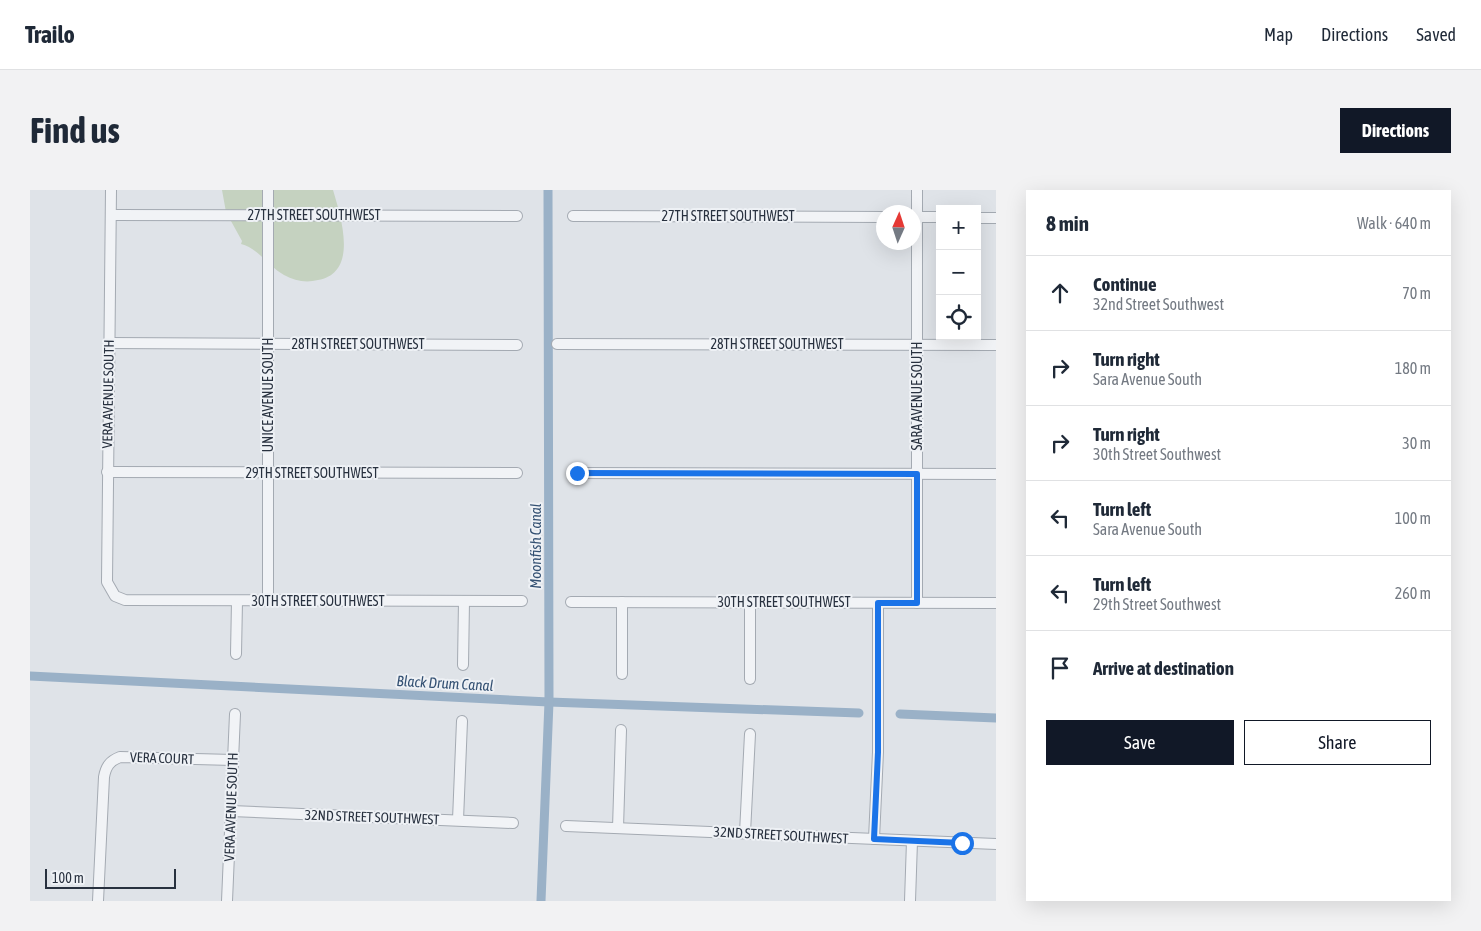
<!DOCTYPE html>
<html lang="en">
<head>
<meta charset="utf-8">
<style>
	:root { --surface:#fff; --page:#f2f2f3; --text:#1f2937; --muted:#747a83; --line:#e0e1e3; --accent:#111827 }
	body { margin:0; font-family:"Asap Condensed",sans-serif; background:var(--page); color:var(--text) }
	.controls { position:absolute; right:15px; top:15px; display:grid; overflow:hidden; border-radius:0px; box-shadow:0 5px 20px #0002 }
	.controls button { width:45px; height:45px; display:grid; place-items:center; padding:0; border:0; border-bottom:1px solid var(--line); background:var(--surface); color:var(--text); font:25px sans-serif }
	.compass { position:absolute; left:846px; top:15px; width:45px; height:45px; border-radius:50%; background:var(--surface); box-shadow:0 5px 20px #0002; rotate:3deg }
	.scale { position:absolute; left:15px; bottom:12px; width:131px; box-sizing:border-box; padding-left:5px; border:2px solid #28313f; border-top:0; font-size:14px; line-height:18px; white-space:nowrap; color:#28313f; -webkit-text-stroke:4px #eef1f5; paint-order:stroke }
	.stop { position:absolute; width:15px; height:15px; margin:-11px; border:4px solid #1a73e8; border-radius:50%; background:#fff }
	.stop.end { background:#1a73e8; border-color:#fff; box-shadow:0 1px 5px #0008 }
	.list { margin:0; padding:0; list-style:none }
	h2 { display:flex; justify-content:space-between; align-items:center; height:65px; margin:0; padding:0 20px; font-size:21px }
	h2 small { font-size:16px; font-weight:400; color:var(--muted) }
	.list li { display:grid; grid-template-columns:32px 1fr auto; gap:15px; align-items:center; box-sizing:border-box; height:75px; padding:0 20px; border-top:1px solid var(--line) }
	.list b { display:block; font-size:19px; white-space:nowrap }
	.list p { margin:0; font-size:16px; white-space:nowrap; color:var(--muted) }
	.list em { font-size:16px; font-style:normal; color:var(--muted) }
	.actions { display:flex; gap:10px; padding:15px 20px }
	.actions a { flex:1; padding:11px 0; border:1px solid var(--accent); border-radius:0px; text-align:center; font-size:18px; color:var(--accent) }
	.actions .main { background:var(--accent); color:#fff }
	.icon { flex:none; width:28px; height:28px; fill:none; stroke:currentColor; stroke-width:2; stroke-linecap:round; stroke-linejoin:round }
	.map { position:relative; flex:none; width:966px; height:711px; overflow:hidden; border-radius:0px }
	header { display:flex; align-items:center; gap:30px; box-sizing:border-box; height:70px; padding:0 25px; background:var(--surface); border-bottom:1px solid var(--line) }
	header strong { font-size:24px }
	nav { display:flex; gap:28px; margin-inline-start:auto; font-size:18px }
	.intro { display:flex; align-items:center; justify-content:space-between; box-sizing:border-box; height:120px; padding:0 30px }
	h1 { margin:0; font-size:35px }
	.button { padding:12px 22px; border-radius:0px; background:var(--accent); color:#fff; font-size:18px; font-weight:700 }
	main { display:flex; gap:30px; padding:0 30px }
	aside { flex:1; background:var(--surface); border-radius:0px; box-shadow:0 5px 20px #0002 }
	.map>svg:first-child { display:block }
</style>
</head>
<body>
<header>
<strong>Trailo</strong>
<nav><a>Map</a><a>Directions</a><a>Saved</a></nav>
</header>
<div class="intro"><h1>Find us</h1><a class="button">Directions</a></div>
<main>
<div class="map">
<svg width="966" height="711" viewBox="0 0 966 711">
	<rect width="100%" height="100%" fill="#dfe3e8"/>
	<path fill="#c5d2c0" d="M192 0H303C311 27 329 83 288 90 276 93 265 91 254 85 238 76 228 58 211 54L212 51 196 22Z"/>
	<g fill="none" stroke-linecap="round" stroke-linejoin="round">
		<g stroke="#9ab1c7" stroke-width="9">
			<path d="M0 486 519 512 829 523"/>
			<path d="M870 524 966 528"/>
			<path d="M511 711 519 512 518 0"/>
		</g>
		<defs>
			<g id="minor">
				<path d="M81 0 77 392 85 406 95 410 492 411"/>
				<path d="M81 25 487 26"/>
				<path d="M543 26 854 27"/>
				<path d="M884 27H910"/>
				<path d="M947 28H966"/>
				<path d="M79 153 487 155"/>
				<path d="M527 154 966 155"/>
				<path d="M77 282 487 283"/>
				<path d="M547 283 966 284"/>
				<path d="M238 411V0"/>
				<path d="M541 412 966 413"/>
				<path d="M592 412V484"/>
				<path d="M720 413V489"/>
				<path d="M887 413V0"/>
				<path d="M206 464 207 411"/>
				<path d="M433 475 434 411"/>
				<path d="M201 621 483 633"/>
				<path d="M428 630 432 531"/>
				<path d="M536 636 966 654"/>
				<path d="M588 638 591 540"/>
				<path d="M715 643 720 544"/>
				<path d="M844 649 848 562V413"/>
				<path d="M68 711 74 587C76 576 80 571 90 567L203 570"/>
				<path d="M197 711 205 524"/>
				<path d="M880 711 882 651"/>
			</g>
		</defs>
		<use href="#minor" stroke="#a4aab2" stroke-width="12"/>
		<use href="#minor" stroke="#f1f3f6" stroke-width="10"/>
	</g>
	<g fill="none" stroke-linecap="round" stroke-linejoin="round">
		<path stroke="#1a73e8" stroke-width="6" d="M547 283 887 284V413H848V562L844 649 932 653"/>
	</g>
	<g text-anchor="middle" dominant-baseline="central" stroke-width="4" stroke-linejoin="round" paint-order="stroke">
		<g font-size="14" fill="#28313f" stroke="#eef1f5">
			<text x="284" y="25">27TH STREET SOUTHWEST</text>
			<text x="698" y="26">27TH STREET SOUTHWEST</text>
			<text x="328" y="154">28TH STREET SOUTHWEST</text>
			<text x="747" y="154">28TH STREET SOUTHWEST</text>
			<text transform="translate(78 204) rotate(-89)">VERA AVENUE SOUTH</text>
			<text transform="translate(238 205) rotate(-90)">UNICE AVENUE SOUTH</text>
			<text transform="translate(887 206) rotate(-90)">SARA AVENUE SOUTH</text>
			<text x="282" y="283">29TH STREET SOUTHWEST</text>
			<text x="288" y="411">30TH STREET SOUTHWEST</text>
			<text x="754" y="412">30TH STREET SOUTHWEST</text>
			<text transform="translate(132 568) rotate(2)">VERA COURT</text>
			<text transform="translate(201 617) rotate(-88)">VERA AVENUE SOUTH</text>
			<text transform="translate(342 627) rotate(2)">32ND STREET SOUTHWEST</text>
			<text transform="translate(751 645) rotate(3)">32ND STREET SOUTHWEST</text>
		</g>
		<g font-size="15" font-style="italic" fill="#335072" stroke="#eef1f5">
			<text transform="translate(505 356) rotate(-90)">Moonfish Canal</text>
			<text transform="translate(415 493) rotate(3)">Black Drum Canal</text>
		</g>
	</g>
</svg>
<div class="controls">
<button>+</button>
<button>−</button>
<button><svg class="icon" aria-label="locate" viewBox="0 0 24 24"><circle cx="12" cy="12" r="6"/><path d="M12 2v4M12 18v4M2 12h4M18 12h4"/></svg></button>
</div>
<svg class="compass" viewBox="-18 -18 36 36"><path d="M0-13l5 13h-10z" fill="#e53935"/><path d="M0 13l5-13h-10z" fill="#747a83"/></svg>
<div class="scale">100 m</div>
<div class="stop" style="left:932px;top:653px"></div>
<div class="stop end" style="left:547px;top:283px"></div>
</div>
<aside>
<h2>8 min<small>Walk · 640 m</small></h2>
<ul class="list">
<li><svg class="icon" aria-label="ahead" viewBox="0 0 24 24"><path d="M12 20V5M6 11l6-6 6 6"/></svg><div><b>Continue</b><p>32nd Street Southwest</p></div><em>70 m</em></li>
<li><svg class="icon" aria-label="right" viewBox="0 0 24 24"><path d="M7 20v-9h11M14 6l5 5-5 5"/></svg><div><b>Turn right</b><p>Sara Avenue South</p></div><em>180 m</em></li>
<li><svg class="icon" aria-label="right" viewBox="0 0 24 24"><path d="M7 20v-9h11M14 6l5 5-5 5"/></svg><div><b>Turn right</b><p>30th Street Southwest</p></div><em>30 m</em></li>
<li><svg class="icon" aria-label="left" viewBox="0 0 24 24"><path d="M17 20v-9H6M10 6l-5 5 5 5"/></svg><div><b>Turn left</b><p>Sara Avenue South</p></div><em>100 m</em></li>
<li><svg class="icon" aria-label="left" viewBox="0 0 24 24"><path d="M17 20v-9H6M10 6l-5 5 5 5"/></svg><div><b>Turn left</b><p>29th Street Southwest</p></div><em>260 m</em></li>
<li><svg class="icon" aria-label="arrive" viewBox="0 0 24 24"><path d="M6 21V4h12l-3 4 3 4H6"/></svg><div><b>Arrive at destination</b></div></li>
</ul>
<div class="actions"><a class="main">Save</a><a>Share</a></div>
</aside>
</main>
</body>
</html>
